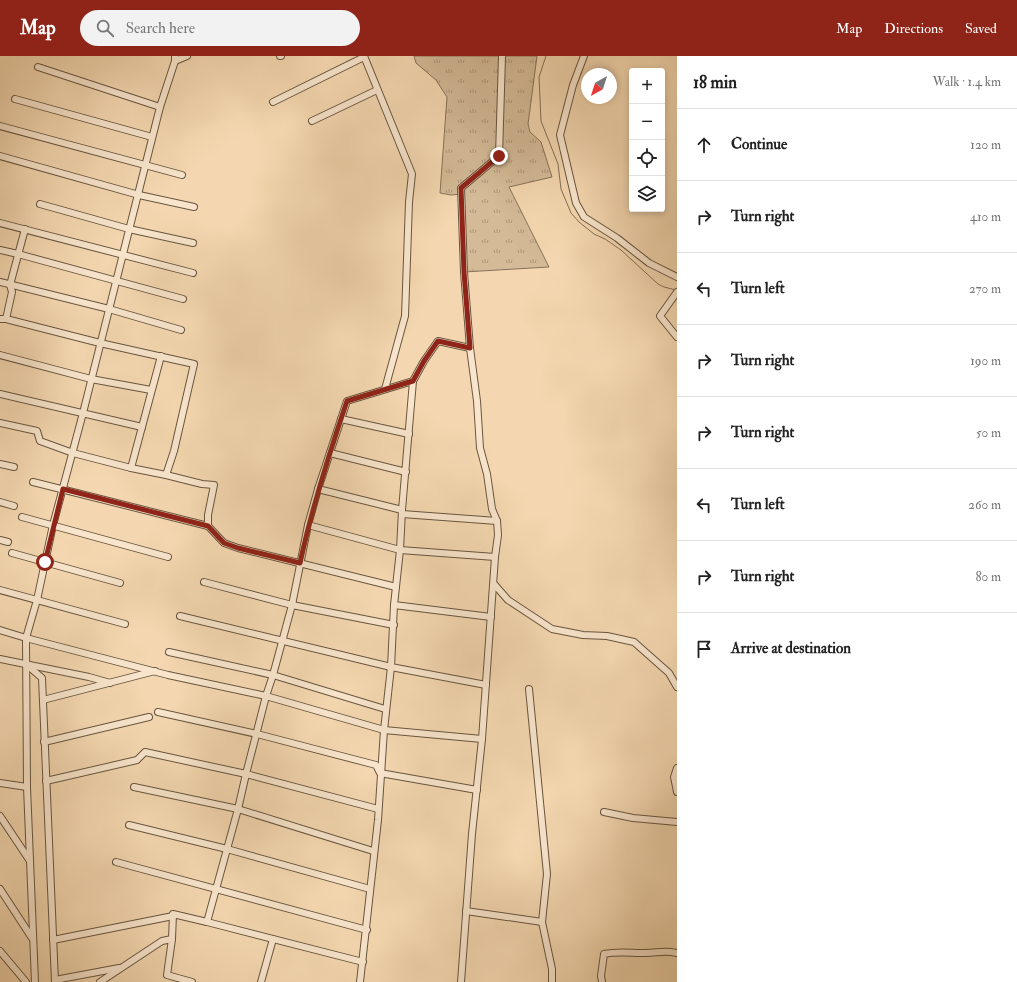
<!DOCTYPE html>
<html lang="en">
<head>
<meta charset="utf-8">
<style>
	:root { --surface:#fff; --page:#f2f2f2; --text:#222; --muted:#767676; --line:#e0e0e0; --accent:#8f2418 }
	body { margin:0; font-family:"IM FELL Double Pica",serif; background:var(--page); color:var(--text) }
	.controls { position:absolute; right:12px; top:12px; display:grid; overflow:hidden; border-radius:4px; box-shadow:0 2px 6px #0003 }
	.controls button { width:36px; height:36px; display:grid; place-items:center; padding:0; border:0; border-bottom:1px solid var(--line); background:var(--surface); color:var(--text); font:20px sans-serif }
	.compass { position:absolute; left:581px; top:12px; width:36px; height:36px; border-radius:50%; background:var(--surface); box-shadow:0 2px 6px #0003; rotate:219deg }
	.stop { position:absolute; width:12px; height:12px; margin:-9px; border:3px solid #8f2418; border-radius:50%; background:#fff }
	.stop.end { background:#8f2418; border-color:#fff; box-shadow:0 1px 4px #0008 }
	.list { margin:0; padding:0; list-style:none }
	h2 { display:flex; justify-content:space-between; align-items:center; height:52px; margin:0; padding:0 16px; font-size:17px }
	h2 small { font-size:13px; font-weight:400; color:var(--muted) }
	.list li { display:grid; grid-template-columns:26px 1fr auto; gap:12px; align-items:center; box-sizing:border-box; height:72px; padding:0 16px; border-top:1px solid var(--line) }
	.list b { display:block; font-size:15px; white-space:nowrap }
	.list em { font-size:13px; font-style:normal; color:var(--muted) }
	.icon { flex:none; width:22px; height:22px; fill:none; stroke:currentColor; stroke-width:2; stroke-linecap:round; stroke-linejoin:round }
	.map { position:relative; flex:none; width:677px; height:926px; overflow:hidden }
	header { display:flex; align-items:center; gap:24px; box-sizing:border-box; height:56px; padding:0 20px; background:var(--accent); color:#fff }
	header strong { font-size:19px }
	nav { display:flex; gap:22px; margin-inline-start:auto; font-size:14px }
	.search { width:280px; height:36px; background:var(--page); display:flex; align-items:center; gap:10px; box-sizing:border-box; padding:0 14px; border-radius:22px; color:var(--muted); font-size:15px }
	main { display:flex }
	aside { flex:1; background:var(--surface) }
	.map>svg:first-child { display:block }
</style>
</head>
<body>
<header>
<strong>Map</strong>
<div class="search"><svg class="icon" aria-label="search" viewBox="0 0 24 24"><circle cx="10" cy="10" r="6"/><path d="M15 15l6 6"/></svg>Search here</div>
<nav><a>Map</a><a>Directions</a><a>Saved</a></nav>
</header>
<main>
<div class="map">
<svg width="677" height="926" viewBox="0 0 677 926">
	<defs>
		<pattern id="park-tufts" width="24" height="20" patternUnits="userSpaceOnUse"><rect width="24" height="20" fill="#d4ba97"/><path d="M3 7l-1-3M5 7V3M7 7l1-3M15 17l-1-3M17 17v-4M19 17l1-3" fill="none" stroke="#ad977a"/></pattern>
	</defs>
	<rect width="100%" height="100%" fill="#f4d7b0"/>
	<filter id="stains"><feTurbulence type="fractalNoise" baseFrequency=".005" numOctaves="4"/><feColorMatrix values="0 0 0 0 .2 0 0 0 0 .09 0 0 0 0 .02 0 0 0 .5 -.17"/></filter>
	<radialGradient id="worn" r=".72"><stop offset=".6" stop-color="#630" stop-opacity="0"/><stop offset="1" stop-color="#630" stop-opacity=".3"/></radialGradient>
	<path fill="url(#park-tufts)" stroke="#877259" d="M414 0H537L528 68 530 76 541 86 552 121 509 131 549 211 464 216 463 138 451 139 440 137 447 41 436 24 416 7Z"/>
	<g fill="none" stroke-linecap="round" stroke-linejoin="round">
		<path stroke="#846f56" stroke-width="1" d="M546 0 539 21 541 65 558 108 561 133 571 157 579 166 594 178 605 183 621 194 658 228 664 231 676 234"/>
		<defs>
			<g id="minor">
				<path d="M280 0H281"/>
				<path d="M364 0 412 118 409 146 405 260 385 333"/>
				<path d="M584 0 573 29 560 79 576 147 584 161 617 182 649 207 677 221"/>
				<path d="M175 5 187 0"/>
				<path d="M38 11 160 51"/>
				<path d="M15 43 152 81"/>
				<path d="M273 46 364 1"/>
				<path d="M312 65 377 34"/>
				<path d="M0 70 182 119"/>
				<path d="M0 100 139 139 194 151"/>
				<path d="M40 148 129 173 193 187"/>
				<path d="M0 167 193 217"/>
				<path d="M0 194 18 198 183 243"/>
				<path d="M0 226 109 253 181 274"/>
				<path d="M677 236 660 260 677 281"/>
				<path d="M0 263H6L100 287 194 308 174 395 166 419"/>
				<path d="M6 263 12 236 10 229 25 173"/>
				<path d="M0 299 91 323 151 334"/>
				<path d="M0 338 142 371"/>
				<path d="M341 363 409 378"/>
				<path d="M0 367 37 375 40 385 73 397 131 412 166 419 202 428 214 429 208 459V470"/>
				<path d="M330 397 406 416"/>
				<path d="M0 408 14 411"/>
				<path d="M131 412 161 300"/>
				<path d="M33 426 208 470 224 487 238 492 396 531"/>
				<path d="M318 433 402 454"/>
				<path d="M0 446 14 450"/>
				<path d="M402 458 497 465"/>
				<path d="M22 461 168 501"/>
				<path d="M308 469 400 494 495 501"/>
				<path d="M0 484 8 486"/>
				<path d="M12 497 120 527"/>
				<path d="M204 526 292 549 394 569"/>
				<path d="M494 528 508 544 552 573 583 579 607 580 634 586 669 617 677 631"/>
				<path d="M0 534 125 568"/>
				<path d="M394 549 491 561"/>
				<path d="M180 560 391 611 486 629"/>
				<path d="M0 574 26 582 168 619 266 640 384 674 482 683"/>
				<path d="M169 596 273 619 385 653"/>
				<path d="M0 603 89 621 110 627"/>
				<path d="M27 609 42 622 55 926"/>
				<path d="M529 633 547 818 542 866 552 913V926"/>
				<path d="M43 644 155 615"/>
				<path d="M158 656 257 678 376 709 380 717 477 734"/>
				<path d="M44 686 149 661"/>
				<path d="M677 712 674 721 677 736"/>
				<path d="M46 725 137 704 145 696 246 718 378 753"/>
				<path d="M0 727 27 731"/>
				<path d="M134 731 238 753 373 795"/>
				<path d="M604 756 633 762 677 766"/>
				<path d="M0 760 30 805"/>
				<path d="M129 769 227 793 370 833"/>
				<path d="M116 806 367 874"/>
				<path d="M0 833 32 882"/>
				<path d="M466 855 542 866"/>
				<path d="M207 866 363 906"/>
				<path d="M172 883 167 919 192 926"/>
				<path d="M53 884 173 860"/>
				<path d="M0 895 26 926"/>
				<path d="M55 924 119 912"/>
				<path d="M35 926 27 731 26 582 37 544 53 469 83 357 160 51 175 5V0"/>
				<path d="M100 926 162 885 172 883 173 858 207 866 238 753 246 718 266 640 273 619 292 549 308 469 318 433 347 345 413 325"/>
				<path d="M261 926 273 883"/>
				<path d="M360 926 378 764 384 674 391 611 394 549 400 494 402 454 413 325 424 305 438 285 470 292"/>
				<path d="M461 926 472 778 482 683 495 501 498 479 497 465 492 453 487 418 480 392 477 345 470 292 464 216 461 132 499 100 502 0"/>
				<path d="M602 926 601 920 604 898C617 895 631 897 645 897 658 897 663 894 677 897"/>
			</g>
		</defs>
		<use href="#minor" stroke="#685640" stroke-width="8"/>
		<use href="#minor" stroke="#f8e5cc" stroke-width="6"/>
	</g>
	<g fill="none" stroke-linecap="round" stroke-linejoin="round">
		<path stroke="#8f2418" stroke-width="5" d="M45 506 63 433 208 470 224 487 238 492 300 507C312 452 329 398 347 345L413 325 424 305 438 285 470 292 464 216 461 132 499 100"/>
	</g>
	<rect width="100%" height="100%" filter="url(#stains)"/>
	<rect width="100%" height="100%" fill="url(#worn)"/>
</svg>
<div class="controls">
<button>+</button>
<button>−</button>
<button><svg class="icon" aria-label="locate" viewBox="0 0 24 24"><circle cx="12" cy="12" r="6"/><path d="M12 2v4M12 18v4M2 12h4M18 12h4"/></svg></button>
<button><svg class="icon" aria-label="layers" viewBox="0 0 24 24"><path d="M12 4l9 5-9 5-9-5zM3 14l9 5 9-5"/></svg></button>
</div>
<svg class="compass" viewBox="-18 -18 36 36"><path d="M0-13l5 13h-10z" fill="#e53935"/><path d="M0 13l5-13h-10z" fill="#767676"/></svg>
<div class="stop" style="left:45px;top:506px"></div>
<div class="stop end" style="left:499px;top:100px"></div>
</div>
<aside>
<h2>18 min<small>Walk · 1.4 km</small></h2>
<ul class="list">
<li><svg class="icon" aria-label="ahead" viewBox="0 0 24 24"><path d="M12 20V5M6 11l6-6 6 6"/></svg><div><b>Continue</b></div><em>120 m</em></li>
<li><svg class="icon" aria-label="right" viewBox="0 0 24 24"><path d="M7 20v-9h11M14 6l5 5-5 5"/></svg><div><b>Turn right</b></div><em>410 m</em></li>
<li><svg class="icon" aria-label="left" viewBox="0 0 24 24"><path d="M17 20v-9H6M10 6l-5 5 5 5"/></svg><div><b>Turn left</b></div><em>270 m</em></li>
<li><svg class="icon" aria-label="right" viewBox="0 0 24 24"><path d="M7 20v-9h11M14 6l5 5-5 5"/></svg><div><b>Turn right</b></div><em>190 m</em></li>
<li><svg class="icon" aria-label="right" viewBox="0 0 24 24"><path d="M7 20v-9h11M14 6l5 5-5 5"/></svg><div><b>Turn right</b></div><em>50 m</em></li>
<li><svg class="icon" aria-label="left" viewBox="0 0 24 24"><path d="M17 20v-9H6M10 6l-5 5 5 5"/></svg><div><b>Turn left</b></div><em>260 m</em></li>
<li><svg class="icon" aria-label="right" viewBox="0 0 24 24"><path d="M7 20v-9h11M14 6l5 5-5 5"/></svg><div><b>Turn right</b></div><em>80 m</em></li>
<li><svg class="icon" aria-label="arrive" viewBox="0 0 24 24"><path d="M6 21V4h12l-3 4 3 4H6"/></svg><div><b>Arrive at destination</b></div></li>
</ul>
</aside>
</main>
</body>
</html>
